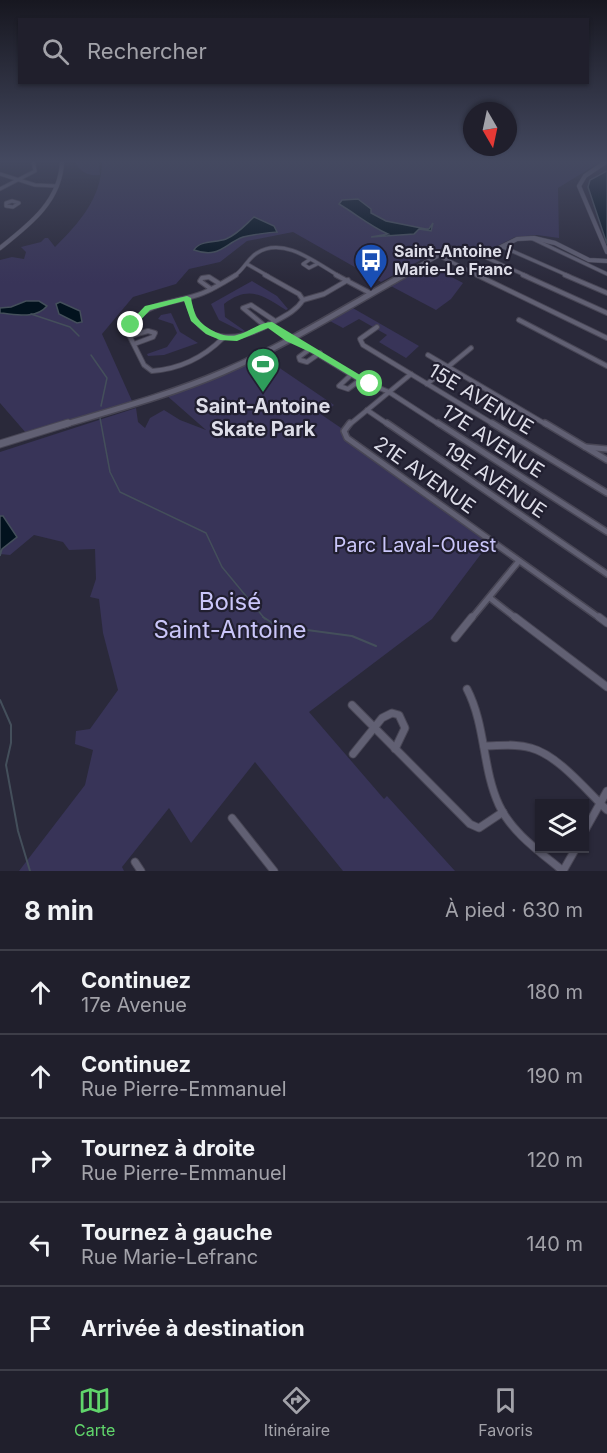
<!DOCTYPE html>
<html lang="fr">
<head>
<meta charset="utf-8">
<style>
	:root { --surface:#201f2c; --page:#2d2c38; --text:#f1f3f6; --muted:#a2a2a9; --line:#3d3d48; --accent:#60d56b }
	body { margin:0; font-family:Inter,sans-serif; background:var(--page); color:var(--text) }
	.controls { position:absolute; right:18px; bottom:18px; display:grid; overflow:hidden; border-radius:0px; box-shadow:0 2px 4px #0004 }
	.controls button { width:54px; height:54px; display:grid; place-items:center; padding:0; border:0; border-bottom:2px solid var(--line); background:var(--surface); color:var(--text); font:30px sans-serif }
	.compass { position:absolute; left:463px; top:102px; width:54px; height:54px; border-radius:50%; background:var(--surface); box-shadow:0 2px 4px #0004; rotate:171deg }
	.stop { position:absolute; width:18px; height:18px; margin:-14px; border:4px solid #60d56b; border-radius:50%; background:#fff }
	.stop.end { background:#60d56b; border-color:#fff; box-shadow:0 2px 6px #0008 }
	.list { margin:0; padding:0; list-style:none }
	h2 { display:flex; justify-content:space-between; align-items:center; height:78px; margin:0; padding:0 24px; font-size:26px }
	h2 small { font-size:20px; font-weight:400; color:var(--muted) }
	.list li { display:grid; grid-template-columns:39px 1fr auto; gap:18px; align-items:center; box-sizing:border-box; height:84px; padding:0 24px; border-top:2px solid var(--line) }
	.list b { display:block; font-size:22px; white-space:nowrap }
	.list p { margin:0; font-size:20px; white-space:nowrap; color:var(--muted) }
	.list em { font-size:20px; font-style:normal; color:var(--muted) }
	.icon { flex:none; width:33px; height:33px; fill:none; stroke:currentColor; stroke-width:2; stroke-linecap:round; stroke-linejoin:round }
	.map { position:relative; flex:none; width:607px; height:871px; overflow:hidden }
	.search { position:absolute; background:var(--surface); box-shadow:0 2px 4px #0004; left:18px; right:18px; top:18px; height:66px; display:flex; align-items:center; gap:15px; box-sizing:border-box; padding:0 21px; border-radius:0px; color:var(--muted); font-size:22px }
	.sheet { height:498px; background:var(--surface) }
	nav { display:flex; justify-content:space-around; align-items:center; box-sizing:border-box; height:84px; border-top:2px solid var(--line); background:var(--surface); font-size:16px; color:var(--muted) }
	nav a { display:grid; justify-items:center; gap:3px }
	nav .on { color:var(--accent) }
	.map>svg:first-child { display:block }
</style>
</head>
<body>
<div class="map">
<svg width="607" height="871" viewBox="0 0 607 871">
	<rect width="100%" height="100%" fill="#2a293a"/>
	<g fill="#383458">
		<path d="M74 161 98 162 602 161 558 188 559 238 537 235 515 237 497 246 480 249 448 245 381 282 293 232 247 241 220 262 189 269 176 284 133 297 102 334 132 401 26 433 0 403V260L12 257 24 259 26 252 21 247 41 242 45 238H48L55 247C79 223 101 199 102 163L99 162 100 175C86 176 81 172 74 161Z"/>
		<path d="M425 263 463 283 451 299 436 310 389 285Z"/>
		<path d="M252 281 277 296 288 309 286 310C263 295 249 285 224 304L225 317 245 331 243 332 219 320 211 304Z"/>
		<path d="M351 307 419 346 406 358 379 342 387 335 359 319 343 328 328 320Z"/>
		<path d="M171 313 180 332 198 343 164 355 148 356 147 354 167 347 177 333 173 324 158 319 161 315Z"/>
		<path d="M259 354 334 405 322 415 344 430 345 435 490 542 432 619 309 712 384 799 387 796 455 871H343L255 762 191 843 169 808 122 867 124 871H19L85 785 93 750 75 744 76 731 90 729 118 690 103 633 99 599 90 597 96 579 95 549 69 550 63 542 34 535 10 555 0 554V452L136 408 138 422 145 428 150 418 164 410 180 420 206 430 165 394 202 381Z"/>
	</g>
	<g fill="#02121e" stroke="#444f5b" stroke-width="1.5">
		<path d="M607 171V244L588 187 590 180Z"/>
		<path d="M358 199 371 209V213L386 221 426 229H429L433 223 431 231 419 229 414 234 371 237 388 234C370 226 356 214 339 204L342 200Z"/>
		<path d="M254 217 274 226 277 232C266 233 254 234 243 237 224 244 219 259 194 250 200 240 215 243 226 239 238 234 245 225 254 217Z"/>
		<path d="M26 301H39L47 306C35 320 15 314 0 313V308L11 307Z"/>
		<path d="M60 302 80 311 82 322 77 323 59 314 56 304Z"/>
		<path d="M0 516H3L17 537 2 549 0 556Z"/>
	</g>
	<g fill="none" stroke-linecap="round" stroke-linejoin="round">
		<g stroke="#444f5b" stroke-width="1.5">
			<path d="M31 314 70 327 79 336"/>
			<path d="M91 355 107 378 101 406"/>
			<path d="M100 418 110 472 120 492 206 533 222 567 265 619"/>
		</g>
		<g stroke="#444f5b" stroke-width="2">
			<path d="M263 617 277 626 352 636 376 646"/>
			<path d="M0 700 11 725V743L6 765 18 831 30 871"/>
		</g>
		<defs>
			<g id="street-far3">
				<path d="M0 174 35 185 57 186"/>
				<path d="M0 189 35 171 33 161"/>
				<path d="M12 201 19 203 13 207 6 206V203Z"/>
				<path d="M531 238 607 274"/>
				<path d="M503 247 569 276"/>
				<path d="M483 252 487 258 527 276"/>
				<path d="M437 255 480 276"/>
				<path d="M309 260 303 264 309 268 317 264"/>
				<path d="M247 264 268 276"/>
				<path d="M234 276C244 270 247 259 257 253 284 236 316 263 339 276"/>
			</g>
			<g id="street-far2">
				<path d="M336 275 370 293"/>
				<path d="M477 275 607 338"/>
				<path d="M523 275 607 313"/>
				<path d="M565 275 607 293"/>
				<path d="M211 289 200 281 202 278 209 277 220 284"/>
				<path d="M187 298C197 347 239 343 274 322 285 316 296 311 303 300L299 294 265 275"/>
				<path d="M303 300 324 294 348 280"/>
				<path d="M519 320 607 366"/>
				<path d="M269 324 289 339"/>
				<path d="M265 326 243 308 251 305 275 321"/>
				<path d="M377 327 360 339 363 345 495 425"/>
				<path d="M130 336 148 331 155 333 153 337 134 344"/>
				<path d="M223 338C204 357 179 369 152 371L144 365 128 333C140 300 176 304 203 293 215 288 226 281 236 275"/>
				<path d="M291 338 360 380 389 392 440 425"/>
				<path d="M310 349 299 357 300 360 307 362 320 353"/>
				<path d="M428 355 547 425"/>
				<path d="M352 374 339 386 348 389 360 380"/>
				<path d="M427 384 471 348"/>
				<path d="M367 410 389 425"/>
				<path d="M349 425 411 374"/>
			</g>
			<g id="street-far1">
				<path d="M350 423 344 431 347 438 601 619"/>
				<path d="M387 423 607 574"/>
				<path d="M438 423 607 532"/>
				<path d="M492 423 607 493"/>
				<path d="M545 423 607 460"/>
				<path d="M585 447 607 449"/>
				<path d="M490 598 517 619"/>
				<path d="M471 619 519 561"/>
			</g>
			<g id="street">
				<path d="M515 617 607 687"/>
				<path d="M599 617 607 623"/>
				<path d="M455 638 472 617"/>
				<path d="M467 689C486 726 482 768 499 805 512 833 540 852 563 871"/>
				<path d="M352 705 470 824 479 828 503 812"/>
				<path d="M484 746C499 746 516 743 531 748 558 755 587 791 607 810"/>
				<path d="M353 754 382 718 392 713 399 715 405 728 395 749"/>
				<path d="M232 818 274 871"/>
				<path d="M584 832 607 791"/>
				<path d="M135 862 141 871"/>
				<path d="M563 871 576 848"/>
			</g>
			<g id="secondary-far2">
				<path d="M607 161 585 176 579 186 607 252"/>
				<path d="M0 248C29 225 61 201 62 161"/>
				<path d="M401 276 450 249 491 252 517 239 534 238 555 243 589 260 607 261"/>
			</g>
			<path id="secondary-far1" d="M63 425C117 409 172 394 223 372 286 345 345 308 404 275"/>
			<path id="secondary" d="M0 444 68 423"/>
		</defs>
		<use href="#street-far3" stroke="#484655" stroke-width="4.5"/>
		<use href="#street-far2" stroke="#484655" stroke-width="6"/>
		<use href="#street-far1" stroke="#484655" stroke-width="8"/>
		<use href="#street" stroke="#484655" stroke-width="9"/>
		<use href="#secondary-far2" stroke="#484655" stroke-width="5"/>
		<use href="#secondary-far1" stroke="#484655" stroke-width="8"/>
		<use href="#secondary" stroke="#484655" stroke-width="9"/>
		<use href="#street-far3" stroke="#616073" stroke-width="3"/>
		<use href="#street-far2" stroke="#616073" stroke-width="4"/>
		<use href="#street-far1" stroke="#616073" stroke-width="5"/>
		<use href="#street" stroke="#616073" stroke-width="7"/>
		<use href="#secondary-far2" stroke="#616073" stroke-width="4"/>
		<use href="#secondary-far1" stroke="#616073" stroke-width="5"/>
		<use href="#secondary" stroke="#616073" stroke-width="7"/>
	</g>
	<linearGradient id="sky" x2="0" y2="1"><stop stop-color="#171720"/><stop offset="0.57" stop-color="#444960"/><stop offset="1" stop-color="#444960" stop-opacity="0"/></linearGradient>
	<rect width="607" height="283" fill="url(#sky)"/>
	<path fill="#60d56b" d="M187 296 191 298C192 304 194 311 196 316 203 328 224 339 237 335 249 332 260 322 272 322L375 384 367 386 312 353 286 341 268 328 237 341 220 340 206 334 191 321 184 301 150 310 134 327 127 325 145 306Z"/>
	<defs>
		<symbol id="bus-pin" viewBox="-11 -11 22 30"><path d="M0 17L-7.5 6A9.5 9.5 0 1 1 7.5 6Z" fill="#1a4fb4" stroke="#211f30"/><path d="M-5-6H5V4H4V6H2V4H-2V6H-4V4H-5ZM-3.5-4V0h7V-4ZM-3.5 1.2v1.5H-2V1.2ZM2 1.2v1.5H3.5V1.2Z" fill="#fff"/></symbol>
		<symbol id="stadium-pin" viewBox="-11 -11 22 30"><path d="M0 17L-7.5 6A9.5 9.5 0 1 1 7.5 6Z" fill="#2e9e5b" stroke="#211f30"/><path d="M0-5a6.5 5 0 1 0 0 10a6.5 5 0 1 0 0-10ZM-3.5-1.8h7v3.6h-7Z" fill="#fff"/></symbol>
	</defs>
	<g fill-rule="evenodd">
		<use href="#bus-pin" x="352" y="241" width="38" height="52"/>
		<use href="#stadium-pin" x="244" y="345" width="38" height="52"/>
	</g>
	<g text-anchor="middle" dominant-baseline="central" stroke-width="4.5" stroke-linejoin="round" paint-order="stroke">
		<g font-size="16" font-weight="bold" fill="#dddde8" stroke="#211f30" text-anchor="start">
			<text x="394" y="251">Saint-Antoine /<tspan x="394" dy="18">Marie-Le Franc</tspan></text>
		</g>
		<g font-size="20" fill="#dddde8" stroke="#211f30">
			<text transform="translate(481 399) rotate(31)">15E AVENUE</text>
			<text transform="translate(493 441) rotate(33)">17E AVENUE</text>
			<text transform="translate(425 475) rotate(35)">21E AVENUE</text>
			<text transform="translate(495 480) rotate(34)">19E AVENUE</text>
		</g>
		<g font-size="20" font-weight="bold" fill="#dddde8" stroke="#211f30">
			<text x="263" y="406">Saint-Antoine<tspan x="263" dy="23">Skate Park</tspan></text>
		</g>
		<g font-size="20" fill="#cac6f9" stroke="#211f30">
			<text x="415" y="545">Parc Laval-Ouest</text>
		</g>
		<g font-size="24" fill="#cac6f9" stroke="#211f30">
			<text x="230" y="601">Boisé<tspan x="230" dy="28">Saint-Antoine</tspan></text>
		</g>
	</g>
</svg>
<div class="controls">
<button><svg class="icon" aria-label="layers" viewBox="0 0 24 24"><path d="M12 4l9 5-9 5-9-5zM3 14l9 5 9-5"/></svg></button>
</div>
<svg class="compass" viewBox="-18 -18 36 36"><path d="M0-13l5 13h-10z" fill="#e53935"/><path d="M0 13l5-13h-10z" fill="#a2a2a9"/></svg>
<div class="stop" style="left:370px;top:384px"></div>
<div class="stop end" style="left:131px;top:325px"></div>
<div class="search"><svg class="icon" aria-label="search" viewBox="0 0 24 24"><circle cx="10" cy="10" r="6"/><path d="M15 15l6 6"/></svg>Rechercher</div>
</div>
<section class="sheet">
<h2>8 min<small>À pied · 630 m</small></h2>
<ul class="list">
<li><svg class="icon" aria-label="ahead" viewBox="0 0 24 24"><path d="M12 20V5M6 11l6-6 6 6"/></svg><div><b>Continuez</b><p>17e Avenue</p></div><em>180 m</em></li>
<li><svg class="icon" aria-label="ahead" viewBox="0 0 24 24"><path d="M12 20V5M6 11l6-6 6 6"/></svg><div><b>Continuez</b><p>Rue Pierre-Emmanuel</p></div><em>190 m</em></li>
<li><svg class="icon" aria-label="right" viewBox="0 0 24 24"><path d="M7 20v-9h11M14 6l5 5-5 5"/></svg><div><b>Tournez à droite</b><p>Rue Pierre-Emmanuel</p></div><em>120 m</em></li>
<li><svg class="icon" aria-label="left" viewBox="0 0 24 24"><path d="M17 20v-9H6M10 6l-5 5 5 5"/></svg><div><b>Tournez à gauche</b><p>Rue Marie-Lefranc</p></div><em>140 m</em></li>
<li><svg class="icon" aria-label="arrive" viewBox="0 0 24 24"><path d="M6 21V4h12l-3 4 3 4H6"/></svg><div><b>Arrivée à destination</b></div></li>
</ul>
</section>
<nav>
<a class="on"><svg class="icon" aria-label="map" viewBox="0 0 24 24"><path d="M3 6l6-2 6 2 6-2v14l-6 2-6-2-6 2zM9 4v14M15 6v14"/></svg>Carte</a>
<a><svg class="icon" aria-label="directions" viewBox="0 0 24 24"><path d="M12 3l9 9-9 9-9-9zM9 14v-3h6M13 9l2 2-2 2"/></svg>Itinéraire</a>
<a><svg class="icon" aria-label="saved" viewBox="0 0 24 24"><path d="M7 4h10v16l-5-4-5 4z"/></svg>Favoris</a>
</nav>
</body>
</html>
